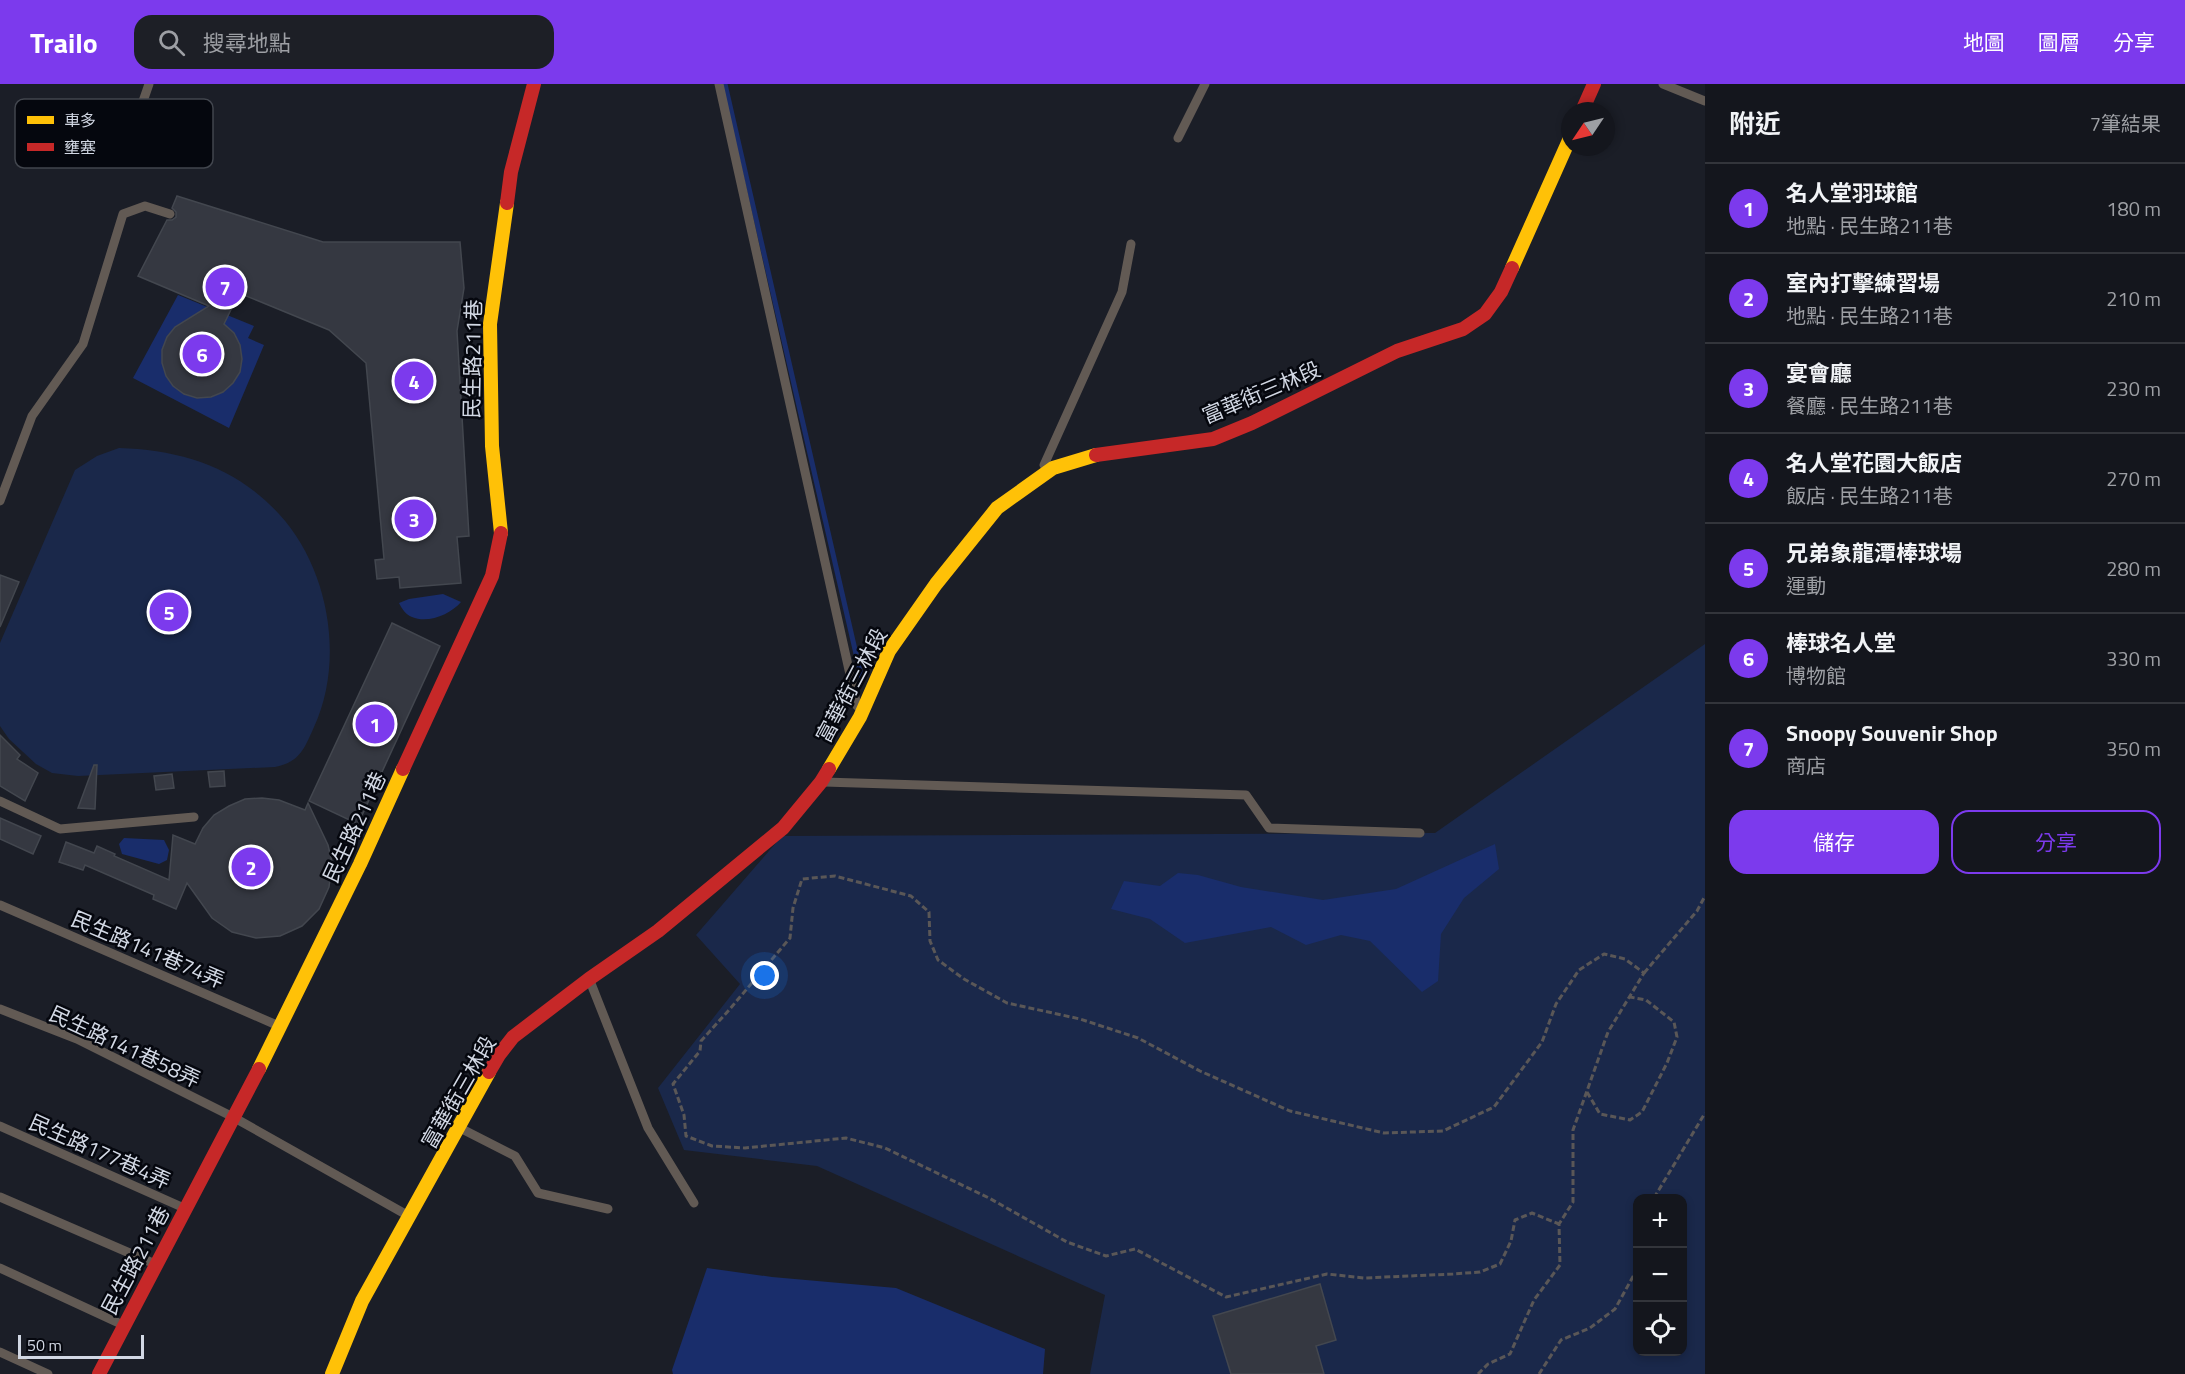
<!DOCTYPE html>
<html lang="zh-TW">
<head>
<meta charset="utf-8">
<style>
	:root { --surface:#14161d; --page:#1d1f26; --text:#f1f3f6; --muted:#9d9fa4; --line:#33353b; --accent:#7c3aed }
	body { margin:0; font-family:"Titillium Web","Noto Sans TC",sans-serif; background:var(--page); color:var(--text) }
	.controls { position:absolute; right:18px; bottom:18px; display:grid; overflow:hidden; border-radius:12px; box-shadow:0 3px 9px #0003 }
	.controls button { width:54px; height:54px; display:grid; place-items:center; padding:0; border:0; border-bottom:2px solid var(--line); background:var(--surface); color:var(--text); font:30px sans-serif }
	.compass { position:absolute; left:1561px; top:18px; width:54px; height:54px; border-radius:50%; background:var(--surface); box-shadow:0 3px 9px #0003; rotate:235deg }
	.scale { position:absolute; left:18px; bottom:15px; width:126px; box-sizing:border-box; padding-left:6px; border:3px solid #d2d8e4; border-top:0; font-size:16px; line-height:21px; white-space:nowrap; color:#d2d8e4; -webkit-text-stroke:4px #05070e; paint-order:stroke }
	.you { position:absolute; left:765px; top:892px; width:21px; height:21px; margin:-15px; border:4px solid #fff; border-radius:50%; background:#1a73e8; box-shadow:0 0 0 9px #1a73e833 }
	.badge { display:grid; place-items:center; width:39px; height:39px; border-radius:50%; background:var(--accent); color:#fff; font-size:20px; font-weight:700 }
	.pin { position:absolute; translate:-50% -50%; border:3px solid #fff; box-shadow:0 2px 6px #0006 }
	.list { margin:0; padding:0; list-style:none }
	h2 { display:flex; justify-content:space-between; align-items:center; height:78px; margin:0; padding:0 24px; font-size:26px }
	h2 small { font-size:20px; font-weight:400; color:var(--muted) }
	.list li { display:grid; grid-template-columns:39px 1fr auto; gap:18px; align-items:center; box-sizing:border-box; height:90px; padding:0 24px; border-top:2px solid var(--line) }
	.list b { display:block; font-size:22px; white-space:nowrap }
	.list p { margin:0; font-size:20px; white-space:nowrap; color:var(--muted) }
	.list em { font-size:20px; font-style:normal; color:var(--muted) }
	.actions { display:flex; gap:12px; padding:18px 24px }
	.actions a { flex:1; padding:14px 0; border:2px solid var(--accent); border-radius:18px; text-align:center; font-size:21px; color:var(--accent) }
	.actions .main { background:var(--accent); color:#fff }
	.icon { flex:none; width:33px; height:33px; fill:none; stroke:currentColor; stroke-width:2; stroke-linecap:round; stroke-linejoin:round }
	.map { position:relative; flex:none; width:1705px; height:1290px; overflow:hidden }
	header { display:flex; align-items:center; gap:36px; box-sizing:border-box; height:84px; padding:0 30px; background:var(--accent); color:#fff }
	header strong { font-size:28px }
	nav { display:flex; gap:33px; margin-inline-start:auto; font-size:21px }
	.search { width:420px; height:54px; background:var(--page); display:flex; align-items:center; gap:15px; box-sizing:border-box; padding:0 21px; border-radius:18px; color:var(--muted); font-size:22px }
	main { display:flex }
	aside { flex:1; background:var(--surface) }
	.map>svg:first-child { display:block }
</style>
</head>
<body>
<header>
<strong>Trailo</strong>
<div class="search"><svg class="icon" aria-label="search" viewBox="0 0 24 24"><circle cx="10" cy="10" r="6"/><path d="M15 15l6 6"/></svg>搜尋地點</div>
<nav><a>地圖</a><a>圖層</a><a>分享</a></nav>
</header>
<main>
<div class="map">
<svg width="1705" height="1290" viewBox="0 0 1705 1290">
	<rect width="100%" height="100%" fill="#1b1e27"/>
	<g fill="#1a284a" fill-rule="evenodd">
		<path d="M119 364C181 366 236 383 279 430 329 484 345 576 314 643 304 665 300 678 275 683L78 692 52 689 36 680 9 655 0 642V559L75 386 97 372Z"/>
		<path d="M1705 560V1290H1090L1105 1211 817 1082 684 1066 658 1004 740 900 696 851 782 752 1435 749ZM1638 1114H1682V1268H1638Z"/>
	</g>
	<g fill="#192d6b">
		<path d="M178 211 254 242 248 254 264 261 229 344 133 294Z"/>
		<path d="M443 510 461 518C451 530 428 540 412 533 406 531 402 525 399 519L409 515Z"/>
		<path d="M124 754 164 756 169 766 167 776 159 780 122 770 119 760Z"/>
		<path d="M1495 760 1499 785 1464 814 1441 850 1438 897 1422 908 1370 857 1341 851 1306 861 1271 843 1185 859 1150 835 1111 825 1124 797 1160 802 1178 789 1198 791 1241 803 1323 816 1396 805Z"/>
		<path d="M707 1184 772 1193 896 1204 1045 1265 1043 1290H673L672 1286Z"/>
	</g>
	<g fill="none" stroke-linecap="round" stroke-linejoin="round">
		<path stroke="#192d6b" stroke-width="5" d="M725 0 862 596"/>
	</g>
	<g fill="#353841" stroke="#43474f" stroke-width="1.5">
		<path d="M177 112 323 158H460L464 204 457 247 469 452 457 453 461 499 400 504 399 493 377 495 375 476 384 475 366 279 329 246 239 209 224 240 234 249 240 261 242 275 240 288 233 299 223 308 211 313 197 314 184 310 173 302 166 292 162 279V266L167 253 175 243 209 222 138 192 167 136H172L176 133V128L172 124Z"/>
		<path d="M0 491 19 498 0 543Z"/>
		<path d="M392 539 440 562 358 740 309 717Z"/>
		<path d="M0 651 20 671 17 675 38 689 25 717 0 702Z"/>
		<path d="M94 681H97L95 725 78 724Z"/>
		<path d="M224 687 225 702 210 703 208 688Z"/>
		<path d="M172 690 174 704 156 706 154 692Z"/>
		<path d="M262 714 279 716 305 726 308 719 328 761 332 778 329 803 319 825 302 842 280 852 256 854 232 848 212 834 187 799 176 825 153 815 154 811 85 781 83 786 59 778 66 758 94 769 97 762 115 770 114 772 169 796 173 751 195 760 203 744 214 731 229 722 245 715Z"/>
		<path d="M0 734 41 752 33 770 0 755Z"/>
		<path d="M1320 1200 1336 1256 1316 1262 1324 1290H1231L1213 1232Z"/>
	</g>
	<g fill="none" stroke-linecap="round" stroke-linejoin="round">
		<g stroke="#5a5757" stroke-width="3" stroke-dasharray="6 3" stroke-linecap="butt">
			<path d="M1644 889 1697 827 1705 812"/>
			<path d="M1587 1008 1600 1030 1630 1036 1642 1028 1667 979 1677 953 1674 938 1646 916 1630 913"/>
			<path d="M1654 1114 1705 1029"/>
			<path d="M1478 1290 1488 1280 1510 1270 1534 1216 1560 1181 1559 1140 1573 1118V1046L1608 948 1644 889 1625 875 1604 870 1579 886 1556 920 1542 958 1494 1023 1443 1047 1384 1049 1290 1027 1200 987 1138 954 1080 935 1007 919 964 895 938 876 930 857 929 828 911 812 835 792 802 795 793 824 790 854 729 926 701 957 700 967 673 1000 684 1031 686 1052 712 1062 745 1064 846 1054 885 1064 989 1114 1067 1158 1106 1172 1135 1165 1226 1213 1327 1190 1364 1194 1453 1190 1480 1188 1500 1180 1511 1157 1515 1136 1532 1129 1559 1140"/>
			<path d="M1539 1290 1561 1256 1590 1244 1615 1225 1635 1189 1638 1160"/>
		</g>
		<g stroke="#625a54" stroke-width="9">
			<path d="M719 0 857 622"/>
			<path d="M1663 0 1705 17"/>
			<path d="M133 46 149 0"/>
			<path d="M1178 54 1205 0"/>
			<path d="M1044 381 1122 208 1131 160"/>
			<path d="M0 417 32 332 83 260 123 130 145 122 170 130"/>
			<path d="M824 698 1246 711 1269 744 1420 749"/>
			<path d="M0 717 60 745 194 733"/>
			<path d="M0 821 279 942"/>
			<path d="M590 897 648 1044 694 1119"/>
			<path d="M0 925 77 955 233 1033 407 1131"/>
			<path d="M0 1042 184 1124"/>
			<path d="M460 1044 515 1072 538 1109 608 1125"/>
			<path d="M0 1113 155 1180"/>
			<path d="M0 1184 123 1241"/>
			<path d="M0 1268 48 1290"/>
		</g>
		<g stroke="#ffc107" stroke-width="14">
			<path d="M1512 184 1570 54"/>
			<path d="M501 449 492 362 490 240 507 119"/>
			<path d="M829 685 860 633 889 567 936 500 997 424 1053 384 1096 371"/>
			<path d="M259 985 360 780 403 685"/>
			<path d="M332 1290 362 1217 489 988"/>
		</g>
		<g stroke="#c62828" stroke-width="14">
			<path d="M1582 27 1594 0"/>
			<path d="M507 119 511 88 534 0"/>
			<path d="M1096 371 1213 355 1252 339 1397 267 1463 245 1485 230 1501 208 1512 184"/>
			<path d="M403 685 492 492 501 449"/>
			<path d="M489 988 499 971 513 953 589 895 658 847 783 744 821 698 829 685"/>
			<path d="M99 1290 259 985"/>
		</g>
	</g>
	<g text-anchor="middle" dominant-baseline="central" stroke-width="5" stroke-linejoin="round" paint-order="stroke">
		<g font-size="21" fill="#d2d8e4" stroke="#05070e">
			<text transform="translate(472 275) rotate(-89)">民生路211巷</text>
			<text transform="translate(1261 308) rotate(-23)">富華街三林段</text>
			<text transform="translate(851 601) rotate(-62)">富華街三林段</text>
			<text transform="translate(354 743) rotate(-65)">民生路211巷</text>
			<text transform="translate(148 865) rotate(23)">民生路141巷74弄</text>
			<text transform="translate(125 962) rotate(25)">民生路141巷58弄</text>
			<text transform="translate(458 1008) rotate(-60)">富華街三林段</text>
			<text transform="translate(100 1067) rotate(24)">民生路177巷4弄</text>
			<text transform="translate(135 1176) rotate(-62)">民生路211巷</text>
		</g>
	</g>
	<rect x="15" y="15" width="198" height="69" rx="9" fill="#05070e" stroke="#42464e" stroke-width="1.5"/>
	<rect x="27" y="32" width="27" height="8" fill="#ffc107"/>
	<rect x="27" y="59" width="27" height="8" fill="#c62828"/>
	<g font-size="16" fill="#d2d8e4">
		<text x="64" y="42">車多</text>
		<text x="64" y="69">壅塞</text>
	</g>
</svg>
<div class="controls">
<button>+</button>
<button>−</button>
<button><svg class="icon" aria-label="locate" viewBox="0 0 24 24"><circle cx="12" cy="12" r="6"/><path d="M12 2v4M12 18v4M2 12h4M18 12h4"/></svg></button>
</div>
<svg class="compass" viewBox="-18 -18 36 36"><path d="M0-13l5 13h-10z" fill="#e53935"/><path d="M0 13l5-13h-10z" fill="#9d9fa4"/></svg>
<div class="scale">50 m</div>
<div class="you"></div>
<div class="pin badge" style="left:375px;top:640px">1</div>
<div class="pin badge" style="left:251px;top:783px">2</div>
<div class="pin badge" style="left:414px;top:435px">3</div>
<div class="pin badge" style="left:414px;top:297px">4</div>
<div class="pin badge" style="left:169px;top:528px">5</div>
<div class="pin badge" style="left:202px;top:270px">6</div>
<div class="pin badge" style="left:225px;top:203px">7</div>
</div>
<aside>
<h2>附近<small>7筆結果</small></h2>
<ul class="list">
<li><span class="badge">1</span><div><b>名人堂羽球館</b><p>地點 · 民生路211巷</p></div><em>180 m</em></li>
<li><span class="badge">2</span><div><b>室內打擊練習場</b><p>地點 · 民生路211巷</p></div><em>210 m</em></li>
<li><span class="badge">3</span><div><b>宴會廳</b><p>餐廳 · 民生路211巷</p></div><em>230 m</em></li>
<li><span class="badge">4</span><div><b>名人堂花園大飯店</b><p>飯店 · 民生路211巷</p></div><em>270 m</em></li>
<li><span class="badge">5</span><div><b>兄弟象龍潭棒球場</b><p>運動</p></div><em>280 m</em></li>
<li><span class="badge">6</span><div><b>棒球名人堂</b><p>博物館</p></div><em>330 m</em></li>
<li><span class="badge">7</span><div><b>Snoopy Souvenir Shop</b><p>商店</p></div><em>350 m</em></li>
</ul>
<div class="actions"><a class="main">儲存</a><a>分享</a></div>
</aside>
</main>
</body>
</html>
